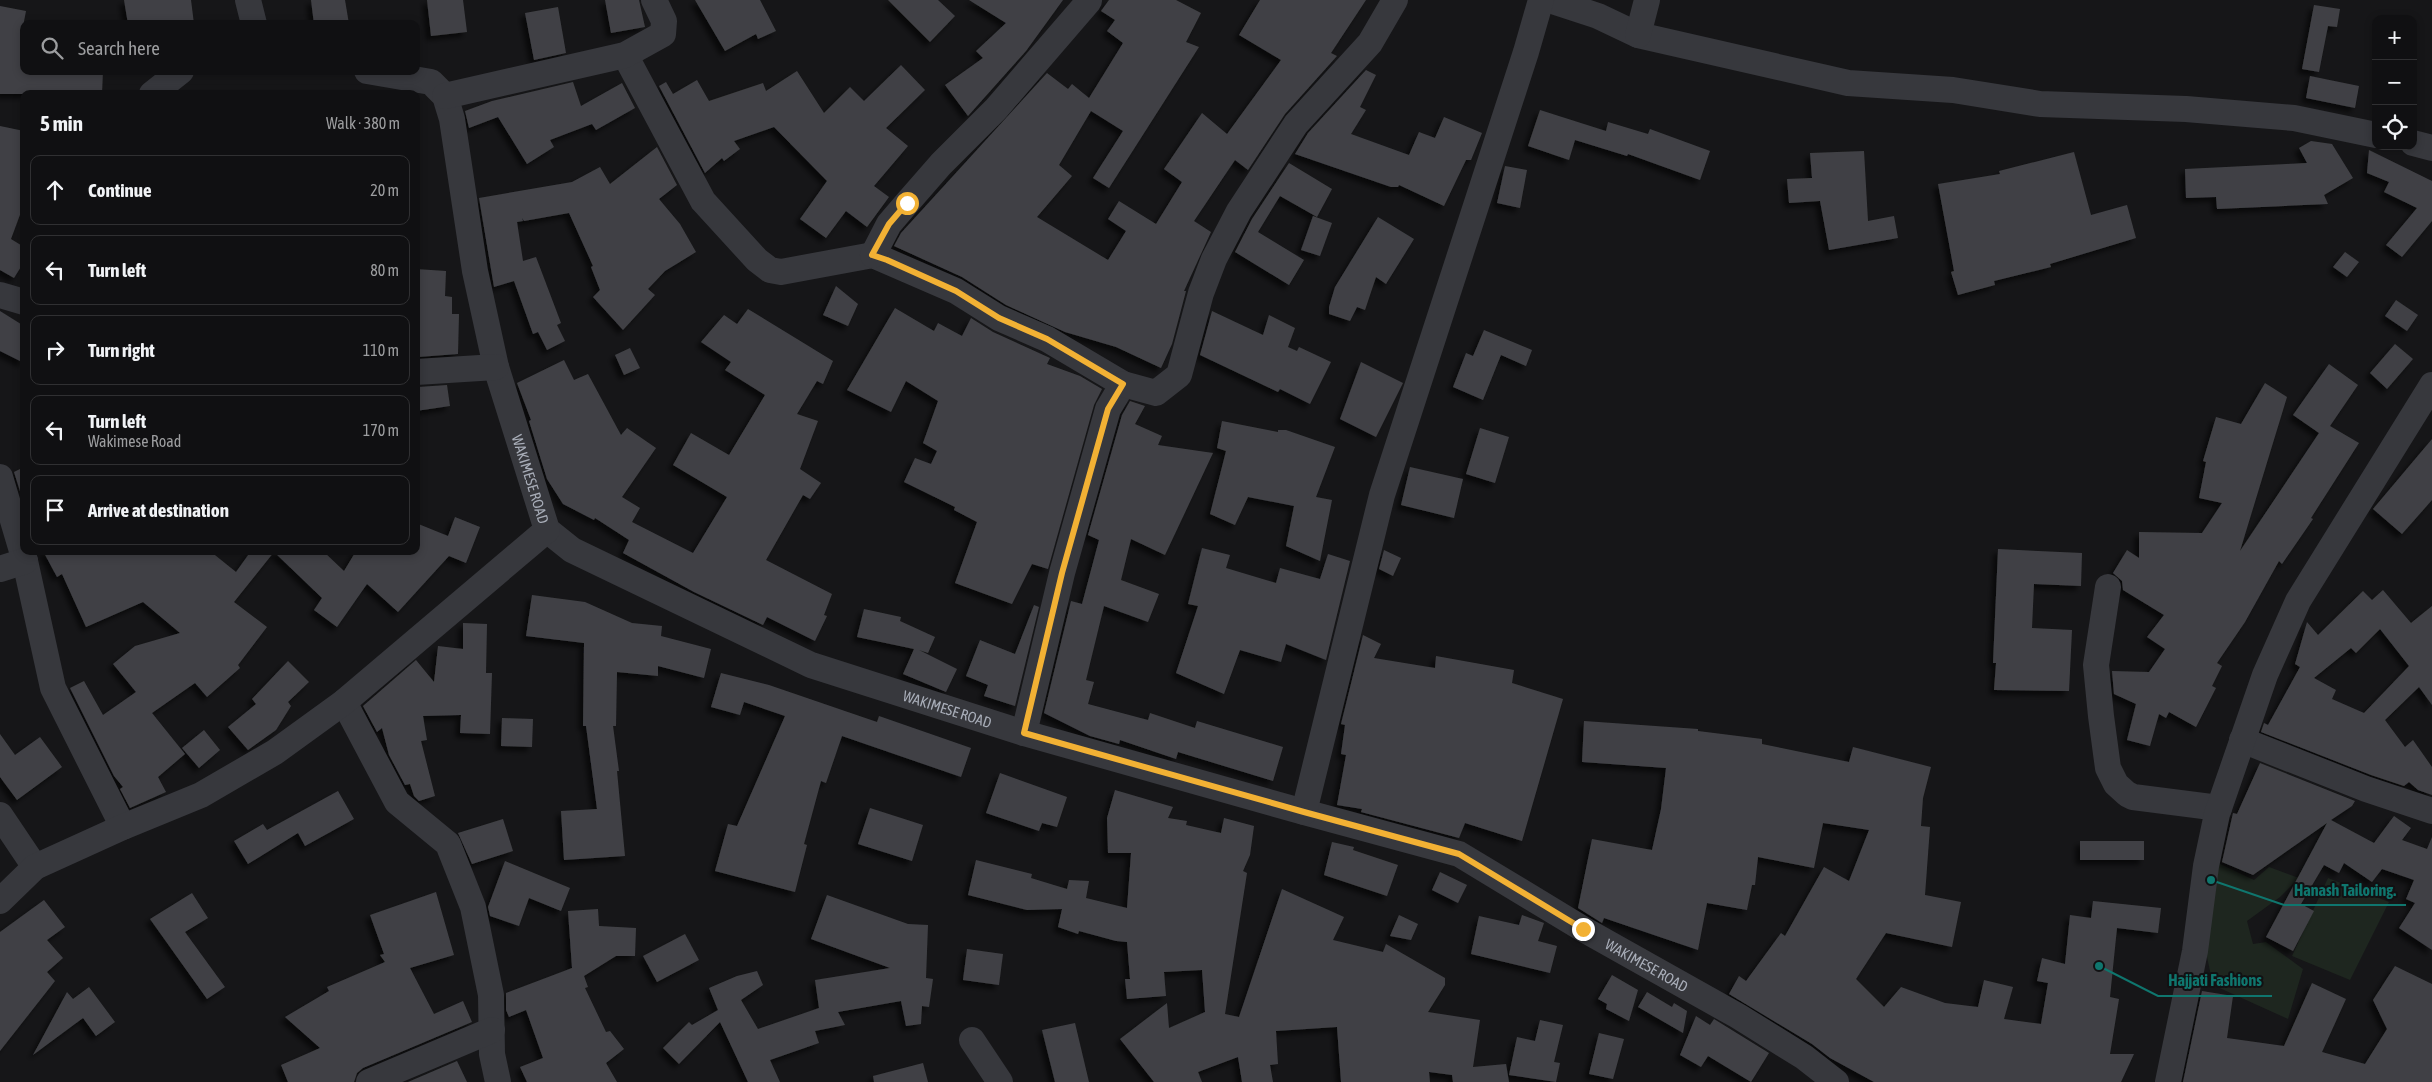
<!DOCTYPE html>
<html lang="en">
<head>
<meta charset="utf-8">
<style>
	:root { --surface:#101012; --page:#1e1e20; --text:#f1f3f6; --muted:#9c9d9f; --line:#303032 }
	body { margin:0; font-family:"Asap Condensed",sans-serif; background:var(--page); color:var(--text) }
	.controls { position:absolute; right:15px; top:15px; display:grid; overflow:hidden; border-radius:10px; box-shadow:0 2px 8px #0003 }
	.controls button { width:45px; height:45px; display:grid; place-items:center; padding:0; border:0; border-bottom:1px solid var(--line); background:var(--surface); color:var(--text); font:25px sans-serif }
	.stop { position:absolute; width:15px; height:15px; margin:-11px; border:4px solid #f2b134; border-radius:50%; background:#fff }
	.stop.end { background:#f2b134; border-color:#fff; box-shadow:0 1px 5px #0008 }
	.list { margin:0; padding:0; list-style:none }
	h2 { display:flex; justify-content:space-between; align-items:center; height:65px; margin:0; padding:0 20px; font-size:21px }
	h2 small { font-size:16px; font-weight:400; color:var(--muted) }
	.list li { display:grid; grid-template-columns:32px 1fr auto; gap:15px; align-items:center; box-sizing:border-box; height:70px; margin:0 10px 10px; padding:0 10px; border:1px solid var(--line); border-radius:10px }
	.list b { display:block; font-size:19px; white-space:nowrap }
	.list p { margin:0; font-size:16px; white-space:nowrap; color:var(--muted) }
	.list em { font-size:16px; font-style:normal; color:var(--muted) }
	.icon { flex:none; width:28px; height:28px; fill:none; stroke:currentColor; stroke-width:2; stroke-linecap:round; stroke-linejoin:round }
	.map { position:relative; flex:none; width:2432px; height:1082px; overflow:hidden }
	.search { position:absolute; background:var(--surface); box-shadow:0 2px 8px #0003; left:20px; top:20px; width:400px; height:55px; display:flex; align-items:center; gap:12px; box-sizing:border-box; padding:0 18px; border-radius:10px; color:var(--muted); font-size:19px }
	.panel { position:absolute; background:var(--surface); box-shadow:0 2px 8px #0003; left:20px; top:90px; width:400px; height:465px; border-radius:10px }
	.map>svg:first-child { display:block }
</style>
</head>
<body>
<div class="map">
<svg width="2432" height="1082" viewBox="0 0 2432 1082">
	<defs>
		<filter id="shadow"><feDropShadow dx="-4.5" dy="4.5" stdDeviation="2.5" flood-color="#0009"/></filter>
	</defs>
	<rect width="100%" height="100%" fill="#161618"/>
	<g fill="#1e261f">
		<path d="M2216 862 2254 880 2269 867 2299 878 2280 897 2247 921 2253 944 2266 942 2303 969 2288 1019 2213 985 2207 957 2195 951Z"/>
		<path d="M2328 878 2389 902 2350 980 2292 956Z"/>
	</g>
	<g fill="#404145" fill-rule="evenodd" filter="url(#shadow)">
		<path d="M124 0H191L194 24H128Z"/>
		<path d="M311 0H345L349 24H314Z"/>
		<path d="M427 0H463L467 32 431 36Z"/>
		<path d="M605 0H639L645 27 611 33Z"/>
		<path d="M695 0H760L776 31 758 39 756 34 725 51Z"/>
		<path d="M888 0H938L955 16 930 42Z"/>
		<path d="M969 0H1063L1026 51 968 116 945 85 983 58 976 51 1006 23Z"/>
		<path d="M1109 0H1176L1201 13 1186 42 1199 47 1109 188 1093 178 1123 131 1091 111 1059 165 1072 176 1037 217 1108 260 1126 231 1108 219 1119 201 1156 224 1182 182 1164 169 1202 113 1227 134 1281 60 1239 35 1260 0H1366L1331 53 1337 56 1285 114 1248 170 1235 160 1194 221 1211 232 1184 291H1186L1172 344 1161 368 1116 347 1065 332 1006 305 962 277 894 246 901 233 1047 73 1068 89 1072 84 1089 98 1123 43 1107 31 1115 20 1101 11Z"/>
		<path d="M2314 5 2340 9 2337 27 2328 26 2319 72 2302 69Z"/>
		<path d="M0 6 26 11 20 42 24 43V71H103L102 94H0Z"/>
		<path d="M558 7 566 53 534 60 525 13Z"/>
		<path d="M901 65 925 90 886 128 908 146 874 186 889 197 867 227 846 211 826 238 800 219 827 181 774 127 734 141 740 149 724 161 722 158 705 173 659 86 666 82 673 94 697 80 709 101 763 83 766 91 797 71 824 113 850 87 864 101Z"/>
		<path d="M1366 70 1376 75 1360 107 1366 110 1351 134 1409 155 1419 132 1435 138 1444 117 1482 133 1471 160H1466L1444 206 1399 185 1398 187H1391L1295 154 1308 133Z"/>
		<path d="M2310 76 2359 86 2355 108 2306 98Z"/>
		<path d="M573 82 581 106 622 83 635 108 596 130 592 124 550 140 554 147 527 164 498 117 469 128 465 111 492 101Z"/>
		<path d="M1540 110 1606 131 1608 122 1648 134 1650 129 1710 151 1700 180 1628 154 1627 156 1575 140 1569 160 1528 146Z"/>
		<path d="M0 126 24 131V204L11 239 24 247V262L14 278 0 270Z"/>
		<path d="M2311 141 2332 144 2353 178 2324 195 2328 204 2217 209 2216 197 2186 198 2185 169 2307 163 2299 148Z"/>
		<path d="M657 147 677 185 659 199 680 224 696 252 665 271 648 289 655 295 623 330 593 297 600 290 591 267 593 266 569 213 524 221 522 218 523 221 517 222 523 261 536 257 561 323 557 325 565 341 547 350 538 332 533 334 514 281 494 287 479 198 572 182 600 167 610 184Z"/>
		<path d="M2369 150 2432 181V221L2402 257 2386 245 2417 208 2384 192 2389 182 2367 173Z"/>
		<path d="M1864 151 1868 221 1894 216 1898 238 1829 250 1820 201 1789 203 1787 179 1812 178 1810 153Z"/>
		<path d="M2074 152 2091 215 2127 205 2136 238 2050 264 2051 267 1994 281 1995 285 1958 295 1951 272 1954 271 1938 184 2000 174 1999 171Z"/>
		<path d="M1289 163 1332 189 1317 217 1280 196 1258 232 1304 260 1289 285 1235 252 1252 219Z"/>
		<path d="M1505 166 1527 170 1520 208 1497 203Z"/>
		<path d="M1313 216 1332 223 1320 256 1301 250Z"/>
		<path d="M1378 217 1414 239 1386 284 1376 277 1365 310 1357 307 1350 321 1329 314V307L1335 287Z"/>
		<path d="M2345 252 2359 262 2347 277 2333 267Z"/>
		<path d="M416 269 446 271 445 296 452 297V314H459L458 354 418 357Z"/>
		<path d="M836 286 858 304 848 326 823 315Z"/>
		<path d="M2396 300 2418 315 2407 331 2385 316Z"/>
		<path d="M895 308 934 331 938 323 962 336 971 318 993 332 1050 358 1047 364 1080 376 1102 389 1094 405 1048 569 1032 564 1012 604 955 583 977 522 954 510 955 507 904 482 915 458 931 464 937 451 923 443 938 401 906 381 891 412 847 390Z"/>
		<path d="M748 309 833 361 823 384 817 381 797 414 818 421 800 469 821 483 810 499 803 495 766 560 832 594 824 615 827 616 815 641 767 617 763 625 694 592 623 553 629 540 595 518 594 520 563 504 547 479 529 421 531 420 517 383 564 360 574 380 588 374 621 435 627 428 656 448 622 497 640 508 632 522 693 553 727 497 673 465 691 433 729 455 765 395 725 370 731 362 701 342 724 315 737 324Z"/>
		<path d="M0 311 24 326V363L0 351Z"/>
		<path d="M1212 311 1263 335 1269 315 1295 328 1288 347 1297 351 1299 347 1331 362 1310 404 1280 389 1278 392 1200 355Z"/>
		<path d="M1484 330 1532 350 1526 366 1501 355 1483 400 1453 387 1466 353 1473 356Z"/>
		<path d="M2395 344 2413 359 2387 389 2370 373Z"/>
		<path d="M630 348 640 368 624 375 615 355Z"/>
		<path d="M1361 362 1403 383 1376 437 1340 419Z"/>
		<path d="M2329 364 2358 385 2330 426 2359 443 2311 518 2313 519 2282 564 2279 561 2245 622 2217 663 2222 666 2212 686 2216 688 2196 727 2169 712 2166 718 2159 714 2150 746 2127 740 2136 704 2114 694 2112 671 2149 672 2165 649 2147 637 2164 615 2123 590 2122 581 2113 573 2127 550 2139 558V532L2202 533 2222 503 2199 498 2206 462 2203 461 2216 417 2241 424 2265 383 2287 397 2240 551 2319 433 2293 415Z"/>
		<path d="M447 385 450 406 416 411 418 387Z"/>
		<path d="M1130 401 1145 406 1135 424 1162 436 1158 445 1213 453 1165 555 1131 539 1121 580 1159 594 1148 622 1104 606 1086 680 1094 682 1088 704 1148 720 1150 713 1195 728 1197 721 1283 747 1273 781 1178 752 1176 759 1120 740 1119 744 1090 736 1044 713 1071 601 1082 604 1099 540 1088 535 1122 415Z"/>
		<path d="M1222 421 1278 432V430H1286L1335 447 1316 497 1332 500 1320 561 1286 546 1294 506 1248 497 1235 525 1210 514 1226 451 1217 448Z"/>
		<path d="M1480 428 1509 437 1495 483 1466 474Z"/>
		<path d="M2432 439V500L2402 534 2373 509Z"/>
		<path d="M24 467V504L14 472Z"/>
		<path d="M1410 467 1463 479 1454 518 1401 505Z"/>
		<path d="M455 517 480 527 466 563 449 556 398 612 367 584 337 627 314 610 322 598 274 552 234 602 267 627 238 665 240 668 207 697 195 683 152 713 185 754 158 777 166 792 130 808 120 789 123 787 114 776 70 688 84 681 103 715 136 692 113 664 135 646 180 633 143 602 86 627 62 574 57 577 43 551H210L236 572 251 551H323L344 571 356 551H416V523L448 536Z"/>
		<path d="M1202 548 1230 555 1226 568 1276 583 1280 568 1320 579 1328 554 1350 561 1326 660 1286 644 1281 662 1240 650 1224 694 1176 673 1198 606 1188 604Z"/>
		<path d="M1998 549 2082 553 2081 586 2034 584 2032 628 2072 630 2069 691 1994 690 1996 663H1993Z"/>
		<path d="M1384 550 1401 558 1393 576 1379 569Z"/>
		<path d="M2383 590 2411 623 2432 606V705L2419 687 2385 720 2405 747 2413 740 2432 767V795L2418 790 2409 782 2404 786 2371 775 2261 732 2264 723 2268 725 2300 667 2295 664 2307 622 2318 635 2363 591 2372 600ZM2380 629 2409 666 2364 713 2332 699 2336 690 2314 678 2351 648 2356 653Z"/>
		<path d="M532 595 585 602 632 623 662 626 661 636 711 649 704 678 658 666V676L617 672 616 726H613L619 771H617L625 856 564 860 561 811 597 809 586 726H583L584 643 526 636Z"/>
		<path d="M1034 605 1039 607 1015 706 984 696 988 685 966 676 980 640 1015 654Z"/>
		<path d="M864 609 901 617 900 621 935 637 928 653 919 650 957 669 946 692 903 674 914 649 857 637Z"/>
		<path d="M463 623 487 624 486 673H492L490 734 460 733 461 715 423 716 427 740 421 741 435 796 419 801 414 796 410 784 405 785 389 755 382 728 377 732 363 706 416 660 434 682 438 646 463 649Z"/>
		<path d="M1363 635 1381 644 1374 658 1435 668 1436 656 1514 670 1512 683 1563 699 1522 841 1465 823 1459 838 1361 812 1362 809 1337 805 1346 755 1341 754 1345 725 1341 724Z"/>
		<path d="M288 661 309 682 288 702 291 706 276 730 248 750 228 727 256 704 252 699Z"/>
		<path d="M721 673 769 685 877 722 879 716 971 748 961 777 842 736 826 783 821 781 804 844 807 845 795 892 715 871 728 824 737 826 785 716 744 702 740 715 711 707Z"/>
		<path d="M502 718 533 719 532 747 501 746Z"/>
		<path d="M1584 721 1698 729V731L1762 739V744L1849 762 1853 747 1931 767 1923 798 1921 826 1930 827 1925 895 1961 902 1952 947 1886 933 1856 979 1884 1007 1901 987 1945 1003 1978 1007 1984 980 2013 987 2004 1019 2041 1024 2048 983 2037 981 2042 958 2065 964 2070 915 2091 918 2093 901 2161 908 2158 933 2117 928 2110 997 2119 999 2110 1054H2134L2121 1082H1874L1830 1058 1812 1044 1729 994 1739 976 1746 981 1781 933 1785 936 1824 867 1849 881 1869 830 1823 823 1814 868 1758 857 1755 885H1752L1747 910 1707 903 1698 950 1604 918 1602 923 1578 908 1592 839 1652 850 1661 809 1666 768 1582 762Z"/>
		<path d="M204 730 220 750 199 768 182 748Z"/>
		<path d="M0 734 15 755 40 737 62 767 17 800 0 777Z"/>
		<path d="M2260 763 2355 801 2352 806 2331 820 2374 843 2394 816 2411 828 2402 840 2427 849 2432 837V950L2399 928 2415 903 2406 899 2414 880 2382 869 2372 882 2344 863 2339 873 2324 865 2301 904 2314 911 2293 951 2266 937 2327 823 2253 875 2222 862 2233 813 2237 814Z"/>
		<path d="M1000 773 1067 797 1057 827 1042 823 1039 831 986 813Z"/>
		<path d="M1115 790 1173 807 1168 818 1187 821 1186 825 1221 833 1224 818 1254 826 1250 855 1243 871 1247 873 1225 1014 1239 1017 1282 889 1344 917 1333 940 1383 952 1386 944 1445 978V985L1428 1012 1480 1020 1473 1067 1506 1064 1509 1082H1453L1452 1075 1429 1072 1430 1082H1341L1337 1027 1276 1031 1278 1064 1270 1065 1273 1082H1242L1238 1057 1198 1072 1202 1082H1154L1120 1039 1167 1003 1169 1028 1205 1012 1202 970 1164 972 1166 996 1127 999 1125 979H1130L1127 942 1116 941 1079 931 1078 934 1058 927 1062 909 1027 910 968 895 976 860 1032 874 1031 878 1067 889 1069 880 1089 881 1086 898 1127 908 1131 853H1108L1107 818Z"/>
		<path d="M338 791 354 819 305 846 298 833 248 864 234 841 263 824 267 830Z"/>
		<path d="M870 808 923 825 912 861 858 844Z"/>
		<path d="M503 819 513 851 472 864 458 833Z"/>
		<rect x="2080" y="841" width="64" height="19"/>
		<path d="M1332 842 1354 847 1353 850 1398 865 1387 896 1324 875Z"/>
		<path d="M505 861 570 888 561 911 529 898 519 926 490 916 488 907Z"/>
		<path d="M1440 872 1467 885 1458 903 1432 890Z"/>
		<path d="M436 892 454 955 410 968 434 1014 463 1001 472 1022 363 1068 357 1073 354 1082H288L281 1065 320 1048 285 1017 329 991 327 987 385 962 380 955 384 954 370 915Z"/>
		<path d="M192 893 208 918 185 932 225 987 207 999 150 919Z"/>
		<path d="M827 895 908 924 928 925 926 978 933 979 929 1007 922 1006 921 1024 906 1026 901 1001 838 1012 845 1025 815 1031 819 1043 770 1060 780 1082H748L720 1022 679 1064 663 1048 689 1022 692 1025 718 1010 709 988 737 976 757 971 763 985 741 1000 758 1029 819 1008 815 980 890 968 811 939Z"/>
		<path d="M44 900 65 927 47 940 63 958 47 972 55 981 0 1051V932Z"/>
		<path d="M598 909 599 926 636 928 635 956H616L584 976 588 987 585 988 606 1032 610 1031 624 1049 606 1063 617 1082H527L520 1067 543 1058 526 1010 509 1017 506 1010V993L572 968 568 911Z"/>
		<path d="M1399 915 1418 924 1411 940 1390 936Z"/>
		<path d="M1522 915 1544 923 1538 941 1557 946 1550 973 1471 954 1479 916 1519 925Z"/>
		<path d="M685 934 699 960 657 982 643 956Z"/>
		<path d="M967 949 1003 954 999 985 963 980Z"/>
		<path d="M2395 966 2432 984V1082H2183L2202 991 2233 996 2227 1038 2284 1046 2312 983 2346 999 2322 1052 2365 1064 2387 1029 2373 1000Z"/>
		<path d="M1612 975 1638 990 1629 1021 1606 1009 1607 1004 1598 999Z"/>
		<path d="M89 987 115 1022 96 1036 83 1018 33 1055 67 992 73 999Z"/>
		<path d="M1647 992 1672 1007 1674 1003 1687 1011 1683 1033 1638 1007Z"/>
		<path d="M1696 1016 1710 1025 1714 1019 1769 1053 1751 1082 1708 1056 1701 1067 1680 1055Z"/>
		<path d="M1540 1020 1563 1025 1554 1062 1560 1063 1556 1082 1509 1075 1517 1037 1535 1041Z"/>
		<path d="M1075 1023 1089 1082H1055L1042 1030Z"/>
		<path d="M1599 1033 1624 1039 1613 1079 1589 1074Z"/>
		<path d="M457 1061 467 1082H408Z"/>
		<path d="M923 1063 928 1082H874L873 1076Z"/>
	</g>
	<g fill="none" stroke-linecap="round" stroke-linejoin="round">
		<g stroke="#37383d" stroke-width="26">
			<path d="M248 0 254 24"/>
			<path d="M1549 0 1598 16 1638 35 1848 83 1953 90 2040 104 2186 109 2294 118 2376 135"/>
			<path d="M1638 35 1647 0"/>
			<path d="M625 55 703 201 757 260 770 270 781 272 873 255 956 291 999 318 1047 339 1123 384 1108 409 1062 573 1024 733"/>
			<path id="s1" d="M367 71 431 82 445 96 452 119 475 271 496 367 547 530 572 550 811 665 1024 733 1304 812 1459 854 1583 929 1738 1016 1804 1057 1836 1082"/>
			<path d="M152 94 181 71"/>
			<path d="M445 96 625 55 663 34 664 21 654 0"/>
			<path d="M2413 143 2432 148"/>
			<path d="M873 255 889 224 907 203 941 164 996 109 1089 1"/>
			<path d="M0 295 24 302"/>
			<path d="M416 372 496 367"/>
			<path d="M1123 384 1156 393 1179 375 1201 293 1214 259 1239 211 1296 124 1370 43 1395 0"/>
			<path d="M0 477 25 561 53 688 123 827"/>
			<path d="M0 569 25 561"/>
			<path d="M2108 587 2096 665 2101 716 2108 768 2116 784 2127 794 2133 797 2219 808"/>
			<path d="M344 702 397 802 448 844 473 907 491 995 492 1054 498 1082"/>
			<path d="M2242 740 2366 789 2432 811"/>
			<path d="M1304 812 1382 495 1526 52 1541 0"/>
			<path d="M0 815 35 867"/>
			<path d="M0 901 35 867 123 827 201 795 275 752 344 702 547 530"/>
			<path d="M972 1040 1000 1082"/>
			<path d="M369 1082 492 1030"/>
			<path d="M2168 1082 2195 951 2206 866 2217 814 2265 675 2298 601 2432 385"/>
		</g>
	</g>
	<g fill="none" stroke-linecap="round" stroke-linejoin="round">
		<path stroke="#f2b134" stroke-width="6" d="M907 203 889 224 872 255 887 260 956 291 999 318 1047 339 1123 384 1108 409 1062 573 1024 733 1304 812 1459 854 1583 929"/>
	</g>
	<g text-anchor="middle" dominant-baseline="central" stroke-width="4" stroke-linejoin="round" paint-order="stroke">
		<g font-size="15" fill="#a8adb8" stroke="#111113">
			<text stroke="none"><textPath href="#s1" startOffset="478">WAKIMESE ROAD</textPath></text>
			<text stroke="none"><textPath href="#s1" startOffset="972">WAKIMESE ROAD</textPath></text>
			<text stroke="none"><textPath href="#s1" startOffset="1722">WAKIMESE ROAD</textPath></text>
		</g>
	</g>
	<path fill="none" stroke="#0f766e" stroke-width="2" d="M2211 880L2284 905H2406M2099 966L2158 996H2272"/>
	<g fill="#0f766e" stroke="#111113" stroke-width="2">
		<circle cx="2211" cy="880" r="5"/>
		<circle cx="2099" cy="966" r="5"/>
	</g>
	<g font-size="16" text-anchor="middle" font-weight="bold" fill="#0f766e" stroke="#111113" stroke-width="4" stroke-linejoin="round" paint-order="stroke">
		<text x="2345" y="896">Hanash Tailoring.</text>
		<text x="2215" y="986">Hajjati Fashions</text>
	</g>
</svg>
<div class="controls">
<button>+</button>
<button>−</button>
<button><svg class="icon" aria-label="locate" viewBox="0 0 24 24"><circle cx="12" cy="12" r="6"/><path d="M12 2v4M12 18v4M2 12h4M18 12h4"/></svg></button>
</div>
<div class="stop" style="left:907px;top:203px"></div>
<div class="stop end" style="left:1583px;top:929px"></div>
<div class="search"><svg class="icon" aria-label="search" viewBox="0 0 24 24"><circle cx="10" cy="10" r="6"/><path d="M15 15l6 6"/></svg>Search here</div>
<section class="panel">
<h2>5 min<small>Walk · 380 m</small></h2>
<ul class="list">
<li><svg class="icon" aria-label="ahead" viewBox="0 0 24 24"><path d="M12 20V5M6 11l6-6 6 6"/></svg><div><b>Continue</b></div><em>20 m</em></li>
<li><svg class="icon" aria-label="left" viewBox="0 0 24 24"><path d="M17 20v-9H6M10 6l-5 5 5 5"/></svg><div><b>Turn left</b></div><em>80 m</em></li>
<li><svg class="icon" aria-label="right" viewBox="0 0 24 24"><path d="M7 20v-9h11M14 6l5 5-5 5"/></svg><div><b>Turn right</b></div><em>110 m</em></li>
<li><svg class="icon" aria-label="left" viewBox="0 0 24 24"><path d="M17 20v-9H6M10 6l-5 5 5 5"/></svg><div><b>Turn left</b><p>Wakimese Road</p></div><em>170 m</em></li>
<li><svg class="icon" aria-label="arrive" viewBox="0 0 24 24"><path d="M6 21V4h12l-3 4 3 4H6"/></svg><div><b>Arrive at destination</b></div></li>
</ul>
</section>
</div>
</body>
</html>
